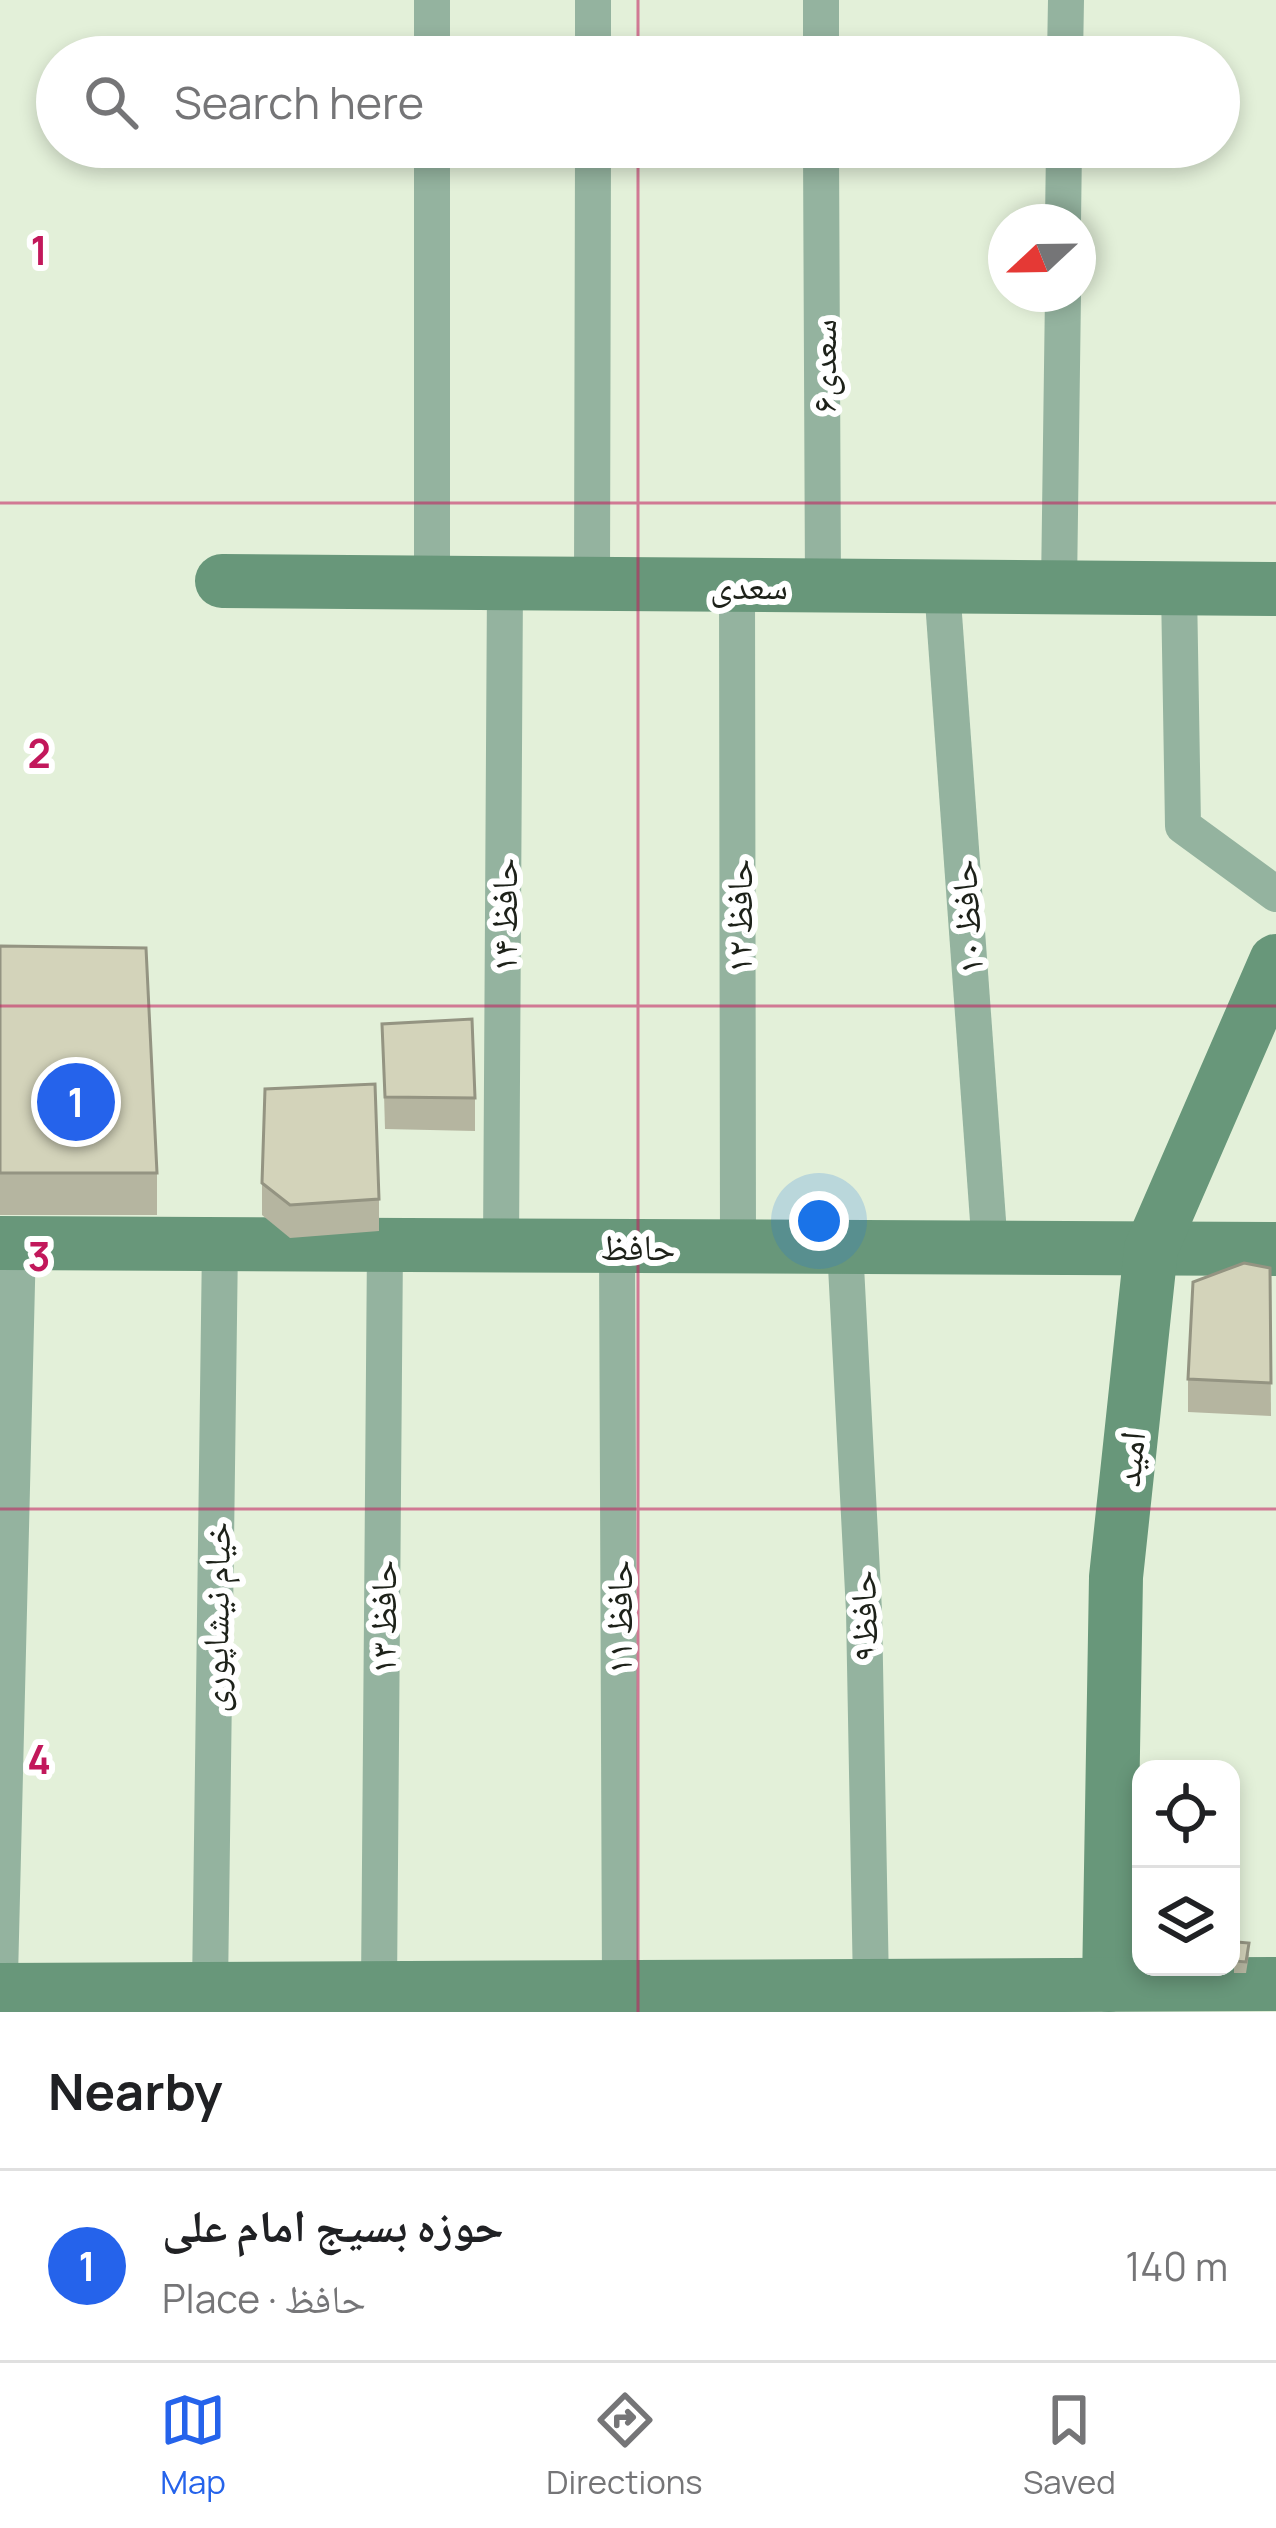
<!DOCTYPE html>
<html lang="en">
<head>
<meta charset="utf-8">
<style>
	:root { --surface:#fff; --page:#f6f6f6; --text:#202124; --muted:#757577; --line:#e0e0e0; --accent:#2563eb }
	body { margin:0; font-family:Manrope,"Noto Naskh Arabic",sans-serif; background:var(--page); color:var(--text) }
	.controls { position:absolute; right:36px; bottom:36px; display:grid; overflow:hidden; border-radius:24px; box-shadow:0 6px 18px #0003 }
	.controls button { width:108px; height:108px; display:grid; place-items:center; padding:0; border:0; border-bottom:3px solid var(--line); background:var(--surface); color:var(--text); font:60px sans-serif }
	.compass { position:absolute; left:988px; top:204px; width:108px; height:108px; border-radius:50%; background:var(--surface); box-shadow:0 6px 18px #0003; rotate:248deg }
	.you { position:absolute; left:819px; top:1221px; width:42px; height:42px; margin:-30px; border:9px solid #fff; border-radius:50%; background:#1a73e8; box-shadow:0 0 0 18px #1a73e833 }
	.badge { display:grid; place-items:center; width:78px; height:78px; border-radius:50%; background:var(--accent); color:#fff; font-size:39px; font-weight:700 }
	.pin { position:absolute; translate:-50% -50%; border:6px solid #fff; box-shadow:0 3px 12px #0006 }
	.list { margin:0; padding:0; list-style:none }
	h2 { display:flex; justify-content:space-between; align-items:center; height:156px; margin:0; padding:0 48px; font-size:51px }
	h2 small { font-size:39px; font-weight:400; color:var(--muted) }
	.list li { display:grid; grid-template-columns:78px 1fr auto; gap:36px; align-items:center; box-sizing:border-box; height:192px; padding:0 48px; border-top:3px solid var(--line) }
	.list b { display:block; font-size:45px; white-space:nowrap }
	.list p { margin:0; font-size:39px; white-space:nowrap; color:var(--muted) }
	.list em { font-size:39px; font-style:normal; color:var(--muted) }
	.icon { flex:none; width:66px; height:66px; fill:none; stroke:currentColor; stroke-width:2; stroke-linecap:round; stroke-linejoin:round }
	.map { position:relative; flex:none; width:1276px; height:2012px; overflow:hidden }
	.search { position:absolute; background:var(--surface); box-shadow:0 6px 18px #0003; left:36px; right:36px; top:36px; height:132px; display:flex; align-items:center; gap:30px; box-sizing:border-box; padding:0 42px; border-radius:66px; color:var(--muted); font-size:45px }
	.sheet { height:348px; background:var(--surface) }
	nav { display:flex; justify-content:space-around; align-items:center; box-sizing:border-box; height:168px; border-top:3px solid var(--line); background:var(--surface); font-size:33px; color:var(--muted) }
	nav a { display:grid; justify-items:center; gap:6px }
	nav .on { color:var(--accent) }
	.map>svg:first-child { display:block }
</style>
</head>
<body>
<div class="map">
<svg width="1276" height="2012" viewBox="0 0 1276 2012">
	<rect width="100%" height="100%" fill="#e3f0d9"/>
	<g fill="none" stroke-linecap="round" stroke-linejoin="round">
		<g stroke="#94b39f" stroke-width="36">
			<path d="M432 0V57"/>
			<path d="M821 0V57"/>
			<path d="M593 57V0"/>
			<path d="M1065 57 1066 0"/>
			<path d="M432 147V583"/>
			<path d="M821 147 823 586"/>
			<path d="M1063 222 1064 147"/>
			<path d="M592 584 593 147"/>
			<path d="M737 585 738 1247"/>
			<path d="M942 587 990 1248"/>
			<path d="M1059 587 1063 294"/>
			<path d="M1179 589 1183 826 1276 894"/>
			<path d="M501 1246 505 584"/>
			<path d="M617 1246 620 1987"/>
			<path d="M845 1247 864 1611 871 1986"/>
			<path d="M0 1977 18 1243"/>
			<path d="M379 1988 385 1245"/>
			<path d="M210 1989 220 1244"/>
		</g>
		<g stroke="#68977a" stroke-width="54">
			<path d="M222 581 1276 589"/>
			<path d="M0 1243 1276 1249"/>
			<path d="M1109 1985 1116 1577 1151 1249 1276 961"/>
			<path d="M0 1990 1276 1984"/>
		</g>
	</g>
	<g fill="#b5b5a0">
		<path d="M0 946 157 1173V1215H0Z"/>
		<path d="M382 1024 475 1098V1131L385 1129Z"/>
		<path d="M262 1183 379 1199V1231L290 1238 262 1215Z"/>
		<path d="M1270 1268 1271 1416 1188 1412V1379Z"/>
		<path d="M1249 1954 1246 1973H1234V1961Z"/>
	</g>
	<g fill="#d3d3ba" stroke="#949482" stroke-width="3">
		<path d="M0 946 146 948 157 1173H0Z"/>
		<path d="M472 1019 475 1098 385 1097 382 1024Z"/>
		<path d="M375 1084 379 1199 290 1205 262 1183 265 1089Z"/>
		<path d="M1244 1263 1270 1268 1271 1383 1188 1379 1193 1282Z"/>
		<path d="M1237 1942 1249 1943 1246 1962 1234 1961Z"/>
	</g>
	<path fill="none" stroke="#c2185b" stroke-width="3" stroke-opacity="0.55" d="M638 0V57M638 147V2012M0 503H1276M0 1006H1276M0 1509H1276"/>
	<g text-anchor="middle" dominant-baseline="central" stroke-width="12" stroke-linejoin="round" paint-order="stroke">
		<g font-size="36" fill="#1d2119" stroke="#fff">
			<text transform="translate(822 366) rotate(-90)">سعدی۶</text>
			<text x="749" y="585">سعدی</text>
			<text transform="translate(503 915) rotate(-90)">حافظ ۱۴</text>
			<text transform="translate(738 916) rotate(-90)">حافظ ۱۲</text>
			<text transform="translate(966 917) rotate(-94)">حافظ ۱۰</text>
			<text x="638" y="1246">حافظ</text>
			<text transform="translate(1129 1459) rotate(-84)">امید</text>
			<text transform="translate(863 1616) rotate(-92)">حافظ۹</text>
			<text transform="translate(215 1617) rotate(-89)">خیام نیشاپوری</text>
			<text transform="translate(382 1617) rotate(-90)">حافظ ۱۳</text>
			<text transform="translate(618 1617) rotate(-90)">حافظ ۱۱</text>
		</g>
	</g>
	<g font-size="39" text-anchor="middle" font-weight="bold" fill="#c2185b" stroke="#fff" stroke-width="12" stroke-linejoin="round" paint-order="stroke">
		<text x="39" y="265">1</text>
		<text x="39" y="768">2</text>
		<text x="39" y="1271">3</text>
		<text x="39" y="1774">4</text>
	</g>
</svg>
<div class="controls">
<button><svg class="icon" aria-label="locate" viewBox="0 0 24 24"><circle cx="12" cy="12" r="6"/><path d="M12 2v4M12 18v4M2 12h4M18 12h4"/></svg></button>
<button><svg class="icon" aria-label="layers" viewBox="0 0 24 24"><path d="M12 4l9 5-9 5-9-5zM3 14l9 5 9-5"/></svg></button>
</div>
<svg class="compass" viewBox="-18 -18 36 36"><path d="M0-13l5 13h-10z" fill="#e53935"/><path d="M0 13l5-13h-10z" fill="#757577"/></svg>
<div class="you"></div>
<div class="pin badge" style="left:76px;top:1102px">1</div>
<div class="search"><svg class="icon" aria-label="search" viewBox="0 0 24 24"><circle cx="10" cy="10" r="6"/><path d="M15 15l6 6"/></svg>Search here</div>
</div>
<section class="sheet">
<h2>Nearby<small></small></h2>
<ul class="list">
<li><span class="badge">1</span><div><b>حوزه بسیج امام علی</b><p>Place · حافظ</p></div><em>140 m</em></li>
</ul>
</section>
<nav>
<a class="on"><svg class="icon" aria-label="map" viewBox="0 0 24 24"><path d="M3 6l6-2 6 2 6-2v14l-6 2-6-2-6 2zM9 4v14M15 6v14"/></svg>Map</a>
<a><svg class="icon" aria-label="directions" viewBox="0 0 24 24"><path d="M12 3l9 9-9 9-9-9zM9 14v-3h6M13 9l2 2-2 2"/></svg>Directions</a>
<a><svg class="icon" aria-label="saved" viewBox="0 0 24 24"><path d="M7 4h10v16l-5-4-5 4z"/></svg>Saved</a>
</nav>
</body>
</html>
